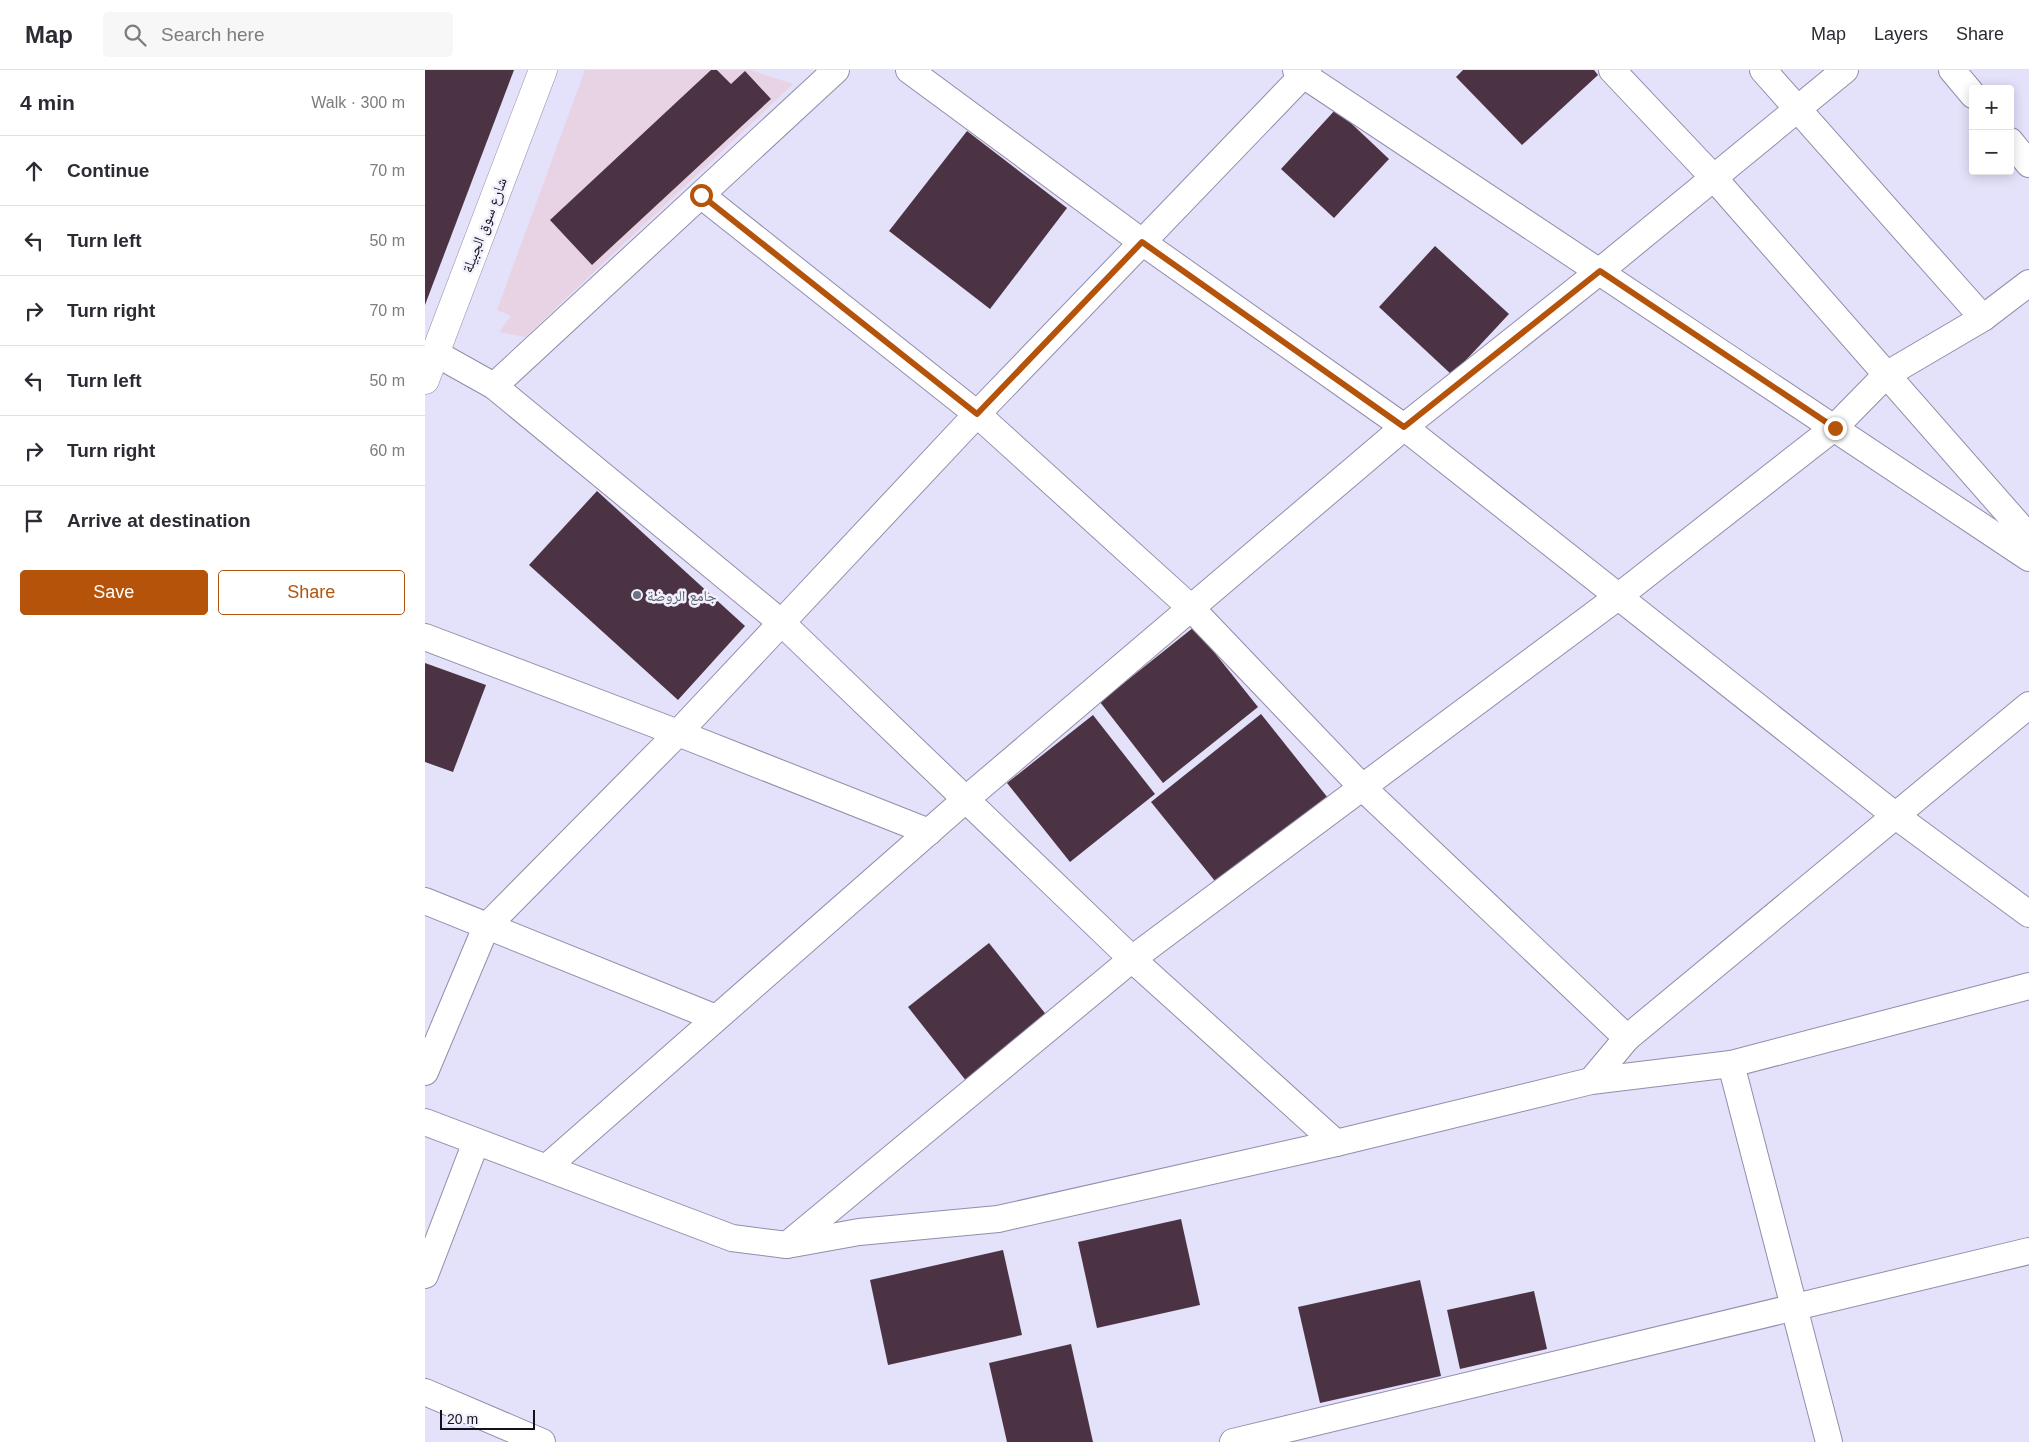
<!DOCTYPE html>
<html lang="en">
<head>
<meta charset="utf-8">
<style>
	:root { --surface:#fff; --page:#f7f7f7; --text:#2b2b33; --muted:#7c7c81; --line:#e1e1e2; --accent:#b45309 }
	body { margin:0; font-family:Helvetica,"Noto Naskh Arabic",sans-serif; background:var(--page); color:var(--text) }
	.controls { position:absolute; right:15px; top:15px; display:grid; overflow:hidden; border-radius:5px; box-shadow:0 2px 12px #0003 }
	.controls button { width:45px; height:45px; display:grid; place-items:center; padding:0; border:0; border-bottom:1px solid var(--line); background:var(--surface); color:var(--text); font:25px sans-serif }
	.scale { position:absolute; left:15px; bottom:12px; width:95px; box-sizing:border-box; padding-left:5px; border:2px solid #13121c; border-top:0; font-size:14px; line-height:18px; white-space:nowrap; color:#13121c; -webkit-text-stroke:4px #f1f0fc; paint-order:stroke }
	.stop { position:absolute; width:15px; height:15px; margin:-11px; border:4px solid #b45309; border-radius:50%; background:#fff }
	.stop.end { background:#b45309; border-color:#fff; box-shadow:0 1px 5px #0008 }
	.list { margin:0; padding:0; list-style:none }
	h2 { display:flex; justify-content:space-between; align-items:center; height:65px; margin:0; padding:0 20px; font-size:21px }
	h2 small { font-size:16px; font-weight:400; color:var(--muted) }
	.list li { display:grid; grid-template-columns:32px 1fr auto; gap:15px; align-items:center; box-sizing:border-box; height:70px; padding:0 20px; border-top:1px solid var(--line) }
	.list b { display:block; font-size:19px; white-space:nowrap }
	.list em { font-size:16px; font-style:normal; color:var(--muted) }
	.actions { display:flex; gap:10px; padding:15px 20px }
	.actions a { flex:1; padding:11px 0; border:1px solid var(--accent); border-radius:5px; text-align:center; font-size:18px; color:var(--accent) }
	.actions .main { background:var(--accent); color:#fff }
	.icon { flex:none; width:28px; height:28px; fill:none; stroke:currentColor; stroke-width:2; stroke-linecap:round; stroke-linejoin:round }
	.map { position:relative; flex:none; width:1604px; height:1372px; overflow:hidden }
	header { display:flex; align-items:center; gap:30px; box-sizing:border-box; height:70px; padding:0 25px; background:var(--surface); border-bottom:1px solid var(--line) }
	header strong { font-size:24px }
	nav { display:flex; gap:28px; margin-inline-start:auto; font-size:18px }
	.search { width:350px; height:45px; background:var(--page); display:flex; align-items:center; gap:12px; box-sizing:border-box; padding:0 18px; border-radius:5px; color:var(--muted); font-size:19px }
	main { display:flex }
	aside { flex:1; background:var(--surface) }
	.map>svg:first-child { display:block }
</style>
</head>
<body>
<header>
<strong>Map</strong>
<div class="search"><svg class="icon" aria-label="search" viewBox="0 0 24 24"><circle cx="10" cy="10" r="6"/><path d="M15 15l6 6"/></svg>Search here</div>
<nav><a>Map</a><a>Layers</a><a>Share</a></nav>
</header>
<main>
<aside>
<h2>4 min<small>Walk · 300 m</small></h2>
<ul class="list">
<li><svg class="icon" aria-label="ahead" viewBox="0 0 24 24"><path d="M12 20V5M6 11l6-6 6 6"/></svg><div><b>Continue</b></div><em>70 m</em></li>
<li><svg class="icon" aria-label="left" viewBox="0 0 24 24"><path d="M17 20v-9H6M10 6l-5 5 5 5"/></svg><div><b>Turn left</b></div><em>50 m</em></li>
<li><svg class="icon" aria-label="right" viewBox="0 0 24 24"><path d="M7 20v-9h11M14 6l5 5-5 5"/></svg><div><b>Turn right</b></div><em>70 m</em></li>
<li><svg class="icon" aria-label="left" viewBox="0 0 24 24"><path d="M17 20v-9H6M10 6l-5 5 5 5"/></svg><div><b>Turn left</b></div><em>50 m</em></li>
<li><svg class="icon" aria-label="right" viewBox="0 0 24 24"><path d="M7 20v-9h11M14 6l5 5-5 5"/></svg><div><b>Turn right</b></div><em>60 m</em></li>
<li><svg class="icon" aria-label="arrive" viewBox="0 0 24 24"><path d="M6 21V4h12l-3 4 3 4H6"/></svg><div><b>Arrive at destination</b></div></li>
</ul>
<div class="actions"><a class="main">Save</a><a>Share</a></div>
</aside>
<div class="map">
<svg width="1604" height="1372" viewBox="0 0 1604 1372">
	<rect width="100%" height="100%" fill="#e4e1fa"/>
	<path fill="#e7d3e3" d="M160 0H325L368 14 100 267 74 262 86 246 72 240Z"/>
	<g fill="#4c3343">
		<path d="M0 0H89L0 235Z"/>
		<path d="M286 0H292L306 14 320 1 346 29 167 195 125 150Z"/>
		<path d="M1038 0H1169L1173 5 1097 75 1031 7Z"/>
		<path d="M911 39 964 89 909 148 856 99Z"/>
		<path d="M542 61 642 138 565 239 464 161Z"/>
		<path d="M1010 176 1084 244 1027 305 954 237Z"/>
		<path d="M172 421 320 556 253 630 104 495Z"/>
		<path d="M769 557 833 637 738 713 675 632Z"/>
		<path d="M0 593 61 615 28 702 0 692Z"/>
		<path d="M836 644 903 728 794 816 726 732Z"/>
		<path d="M668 645 730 724 645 792 582 713Z"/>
		<path d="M564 873 623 947 542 1012 483 937Z"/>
		<path d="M756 1149 775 1235 672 1258 653 1172Z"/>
		<path d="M578 1180 597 1265 463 1295 445 1210Z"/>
		<path d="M995 1210 1016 1306 895 1333 873 1237Z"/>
		<path d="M1109 1221 1122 1279 1035 1299 1022 1240Z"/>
		<path d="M646 1274 668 1372H582L564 1293Z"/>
	</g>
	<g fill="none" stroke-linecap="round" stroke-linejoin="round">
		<defs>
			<g id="street">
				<path d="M484 0 717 172 979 357 1471 746 1604 844"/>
				<path d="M871 0 1604 488"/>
				<path d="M1187 0 1288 107 1604 467"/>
				<path d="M1527 0 1548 25"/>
				<path d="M1585 71 1604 94"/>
				<path d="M276 125 552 344 766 538 937 717 1202 968"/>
				<path d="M1558 248 1604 213"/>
				<path d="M10 283 69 316 358 554 707 889 911 1073"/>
				<path d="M69 316 411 0"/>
				<path d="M0 567 253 663 504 762"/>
				<path d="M0 831 291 948"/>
				<path d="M1306 994 1404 1372"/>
				<path d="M0 1002 61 857 253 663 552 344 883 0"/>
				<path d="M1166 1011 1202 968 1604 635"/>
				<path d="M0 1052 307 1168 362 1175 434 1162 573 1149 911 1073 1166 1011 1306 994 1604 916"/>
				<path d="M122 1097 540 730 979 357 1175 201 1420 0"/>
				<path d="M362 1175 707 889 1194 526 1410 357 1461 305 1558 248 1338 0"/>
				<path d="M0 1205 51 1072"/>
				<path d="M0 1322 117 1372"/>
				<path d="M808 1372 1604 1181"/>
			</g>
			<path id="secondary" d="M0 310 118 0"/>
		</defs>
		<use href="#street" stroke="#928dab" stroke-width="28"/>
		<use href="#secondary" stroke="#928dab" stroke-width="29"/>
		<use href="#street" stroke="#fff" stroke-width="26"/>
		<use href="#secondary" stroke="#fff" stroke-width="28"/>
	</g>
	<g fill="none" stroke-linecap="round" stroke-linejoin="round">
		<path stroke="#b45309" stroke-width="6" d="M276 125 552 344 717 172 979 357 1175 201 1410 358"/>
	</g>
	<circle fill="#6b7280" stroke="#f1f0fc" stroke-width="2" cx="212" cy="525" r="5"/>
	<g text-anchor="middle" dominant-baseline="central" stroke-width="5" stroke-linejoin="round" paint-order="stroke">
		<g font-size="15" fill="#13121c" stroke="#f1f0fc">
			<text transform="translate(59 155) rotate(-69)">شارع سوق الجبيلة</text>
		</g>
		<g font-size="15" fill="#5b616d" stroke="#f1f0fc" text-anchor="start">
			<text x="222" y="525">جامع الروضة</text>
		</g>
	</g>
</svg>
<div class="controls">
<button>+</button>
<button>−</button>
</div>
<div class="scale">20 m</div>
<div class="stop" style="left:276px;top:125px"></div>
<div class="stop end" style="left:1410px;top:358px"></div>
</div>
</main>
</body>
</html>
